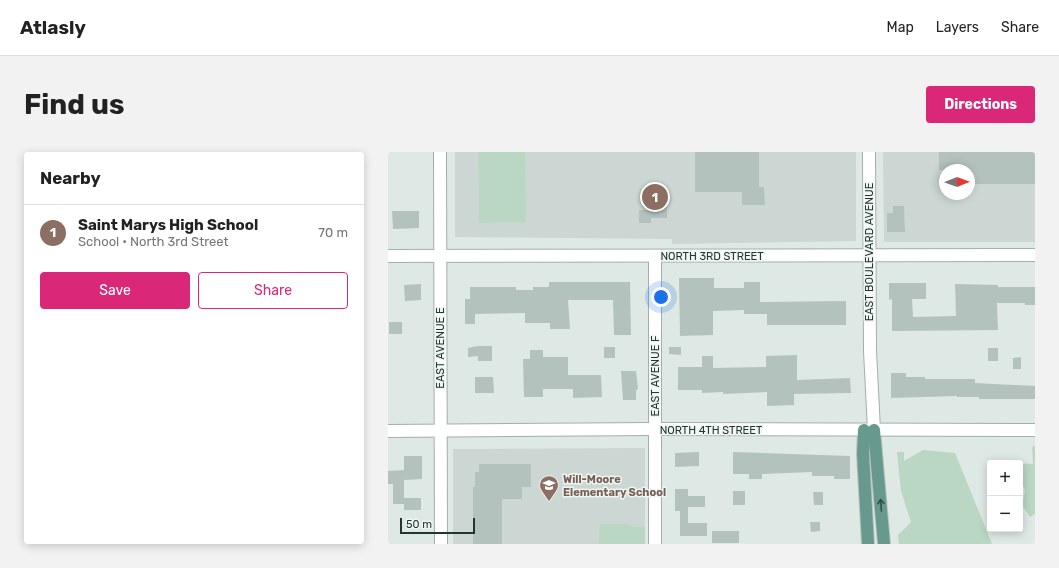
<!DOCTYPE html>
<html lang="en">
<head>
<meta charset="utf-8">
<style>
	:root { --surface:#fff; --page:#f2f2f2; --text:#222; --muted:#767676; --line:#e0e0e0; --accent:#db2777 }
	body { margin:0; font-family:Rubik,sans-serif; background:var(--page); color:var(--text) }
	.controls { position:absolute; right:12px; bottom:12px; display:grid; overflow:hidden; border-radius:4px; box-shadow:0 2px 10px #0003 }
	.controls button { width:36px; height:36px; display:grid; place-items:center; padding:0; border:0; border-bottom:1px solid var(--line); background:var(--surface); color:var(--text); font:20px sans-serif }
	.compass { position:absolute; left:551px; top:12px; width:36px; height:36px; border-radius:50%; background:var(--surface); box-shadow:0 2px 10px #0003; rotate:89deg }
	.scale { position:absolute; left:12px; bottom:10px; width:75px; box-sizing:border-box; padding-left:4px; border:2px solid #213631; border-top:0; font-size:11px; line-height:14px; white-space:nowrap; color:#213631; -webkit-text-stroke:3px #eef5f2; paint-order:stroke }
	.you { position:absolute; left:273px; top:145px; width:14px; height:14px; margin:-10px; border:3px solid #fff; border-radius:50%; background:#1a73e8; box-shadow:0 0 0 6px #1a73e833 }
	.badge { display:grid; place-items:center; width:26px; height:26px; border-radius:50%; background:var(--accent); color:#fff; font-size:13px; font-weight:700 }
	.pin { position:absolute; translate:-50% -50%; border:2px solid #fff; box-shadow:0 1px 4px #0006 }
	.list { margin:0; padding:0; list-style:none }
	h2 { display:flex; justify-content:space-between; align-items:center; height:52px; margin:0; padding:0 16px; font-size:17px }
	h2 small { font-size:13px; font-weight:400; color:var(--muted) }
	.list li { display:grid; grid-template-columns:26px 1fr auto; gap:12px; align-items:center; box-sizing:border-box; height:56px; padding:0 16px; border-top:1px solid var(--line) }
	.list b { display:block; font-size:15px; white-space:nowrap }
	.list p { margin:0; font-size:13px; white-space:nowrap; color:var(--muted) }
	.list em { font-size:13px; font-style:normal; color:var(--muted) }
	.actions { display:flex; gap:8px; padding:12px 16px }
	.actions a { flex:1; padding:9px 0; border:1px solid var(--accent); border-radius:4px; text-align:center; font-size:14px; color:var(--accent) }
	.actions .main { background:var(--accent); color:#fff }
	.map { position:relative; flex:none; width:647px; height:392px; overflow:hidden; border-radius:4px }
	header { display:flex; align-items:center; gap:24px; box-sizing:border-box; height:56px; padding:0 20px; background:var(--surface); border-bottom:1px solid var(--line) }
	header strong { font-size:19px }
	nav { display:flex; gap:22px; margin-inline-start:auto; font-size:14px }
	.intro { display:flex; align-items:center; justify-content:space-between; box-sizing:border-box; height:96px; padding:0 24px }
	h1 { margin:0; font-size:28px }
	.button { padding:10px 18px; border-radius:4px; background:var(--accent); color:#fff; font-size:14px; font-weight:700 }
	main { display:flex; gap:24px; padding:0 24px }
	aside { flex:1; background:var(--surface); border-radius:4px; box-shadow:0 2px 10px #0003 }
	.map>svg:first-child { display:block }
</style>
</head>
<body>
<header>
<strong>Atlasly</strong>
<nav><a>Map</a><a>Layers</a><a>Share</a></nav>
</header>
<div class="intro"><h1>Find us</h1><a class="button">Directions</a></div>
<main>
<aside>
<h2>Nearby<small></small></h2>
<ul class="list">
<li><span class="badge" style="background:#8d6e63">1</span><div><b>Saint Marys High School</b><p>School · North 3rd Street</p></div><em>70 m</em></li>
</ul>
<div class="actions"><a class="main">Save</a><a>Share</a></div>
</aside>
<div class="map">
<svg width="647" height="392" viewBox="0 0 647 392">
	<rect width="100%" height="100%" fill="#dee8e4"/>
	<g fill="#ccd7d3" fill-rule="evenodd">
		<path d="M67 0H468V89L284 92V87L67 85Z"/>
		<path d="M495 0H647V90H496ZM557 18H581V42H557Z"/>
		<path d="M257 296V392H65V297Z"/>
	</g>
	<g fill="#b9d7c2">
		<path d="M90 0H137L138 70 91 71Z"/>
		<path d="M647 294V362L642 365 634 353 637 339 632 325V311H627L645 312 644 295Z"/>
		<path d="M535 298 567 301 604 392H511L510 383 523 370 513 339 509 300H516V309Z"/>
		<path d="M212 372H238L245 375H257V392H209L211 389Z"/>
	</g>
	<g fill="#b4c2bd">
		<path d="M307 0H371V35H376L377 53H354V40H307Z"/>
		<path d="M551 0H647V32H587V27H581V18H551Z"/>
		<path d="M264 43H279V66H263V71H251V58H264Z"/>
		<path d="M505 54H516L517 80H499V61H505Z"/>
		<path d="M4 59H31V76L5 77Z"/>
		<path d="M291 126H326V136H356V130H372V150L458 149V173H379V162H356V158L325 159V183L292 184Z"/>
		<path d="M161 130H242L243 183H226L225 148H180L182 177H162V171H137V161L87 162V172H77V147H82V135H128V138H145V135H161Z"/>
		<path d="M501 131H538V147H524L525 165 568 164 567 132 610 133V135H647V153H637V151H609L610 178 504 179V147L501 148Z"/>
		<path d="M33 132V148L17 149 16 133Z"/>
		<rect x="1" y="170" width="13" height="12"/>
		<path d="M90 194H104V209H90V204L80 205V196Z"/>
		<rect x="216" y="195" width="11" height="11"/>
		<path d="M281 195H293V203L281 202Z"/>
		<rect x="600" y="196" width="10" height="13"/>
		<path d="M142 198H155V205H180V223H213L214 245 185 246V237H155V245H136L135 207H142Z"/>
		<path d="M409 203V228L462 226 463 241 406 242V253L379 254V240L335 242V240L314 241V238H290V215H314V204H325V216L378 215V204Z"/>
		<path d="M633 205V217H625V206Z"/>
		<path d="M233 219H248L250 237 248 238V248H235Z"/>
		<path d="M503 221H518V225H537V227H587V231L647 234V247H591V245H569V244L503 246Z"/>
		<path d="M87 225H105L106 241H87Z"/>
		<path d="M311 300V314L287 315V301Z"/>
		<path d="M345 300 462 304V327H446V324H424V320L374 322V327H361V322H345Z"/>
		<path d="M16 304H34V327L16 328V352H5V332H0V319L16 318Z"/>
		<path d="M91 312H143V335H134V347H114V392H85V335H87V320H91Z"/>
		<path d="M287 337H300V344H317V355H300V371H319V384H292V359H287Z"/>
		<rect x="345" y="339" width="12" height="14"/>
		<path d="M425 340H435V353H426Z"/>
		<rect x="16" y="346" width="17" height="12"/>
		<path d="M422 370H432V379L423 380Z"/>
		<rect x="324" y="379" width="27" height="12"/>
	</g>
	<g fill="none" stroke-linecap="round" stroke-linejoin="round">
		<defs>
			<g id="minor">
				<path d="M52 0 53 392"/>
				<path d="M481 0 482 199 486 278"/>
				<path d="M0 104 647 103"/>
				<path d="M267 104V392"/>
				<path d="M0 279 267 277 647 278"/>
			</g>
			<g id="major">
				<path d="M476 278 475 302 480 392"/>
				<path d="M486 278 496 392"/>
			</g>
		</defs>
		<use href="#minor" stroke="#a2afab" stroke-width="14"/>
		<use href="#major" stroke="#bcc3c1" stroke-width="14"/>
		<use href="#minor" stroke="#fff" stroke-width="12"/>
		<use href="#major" stroke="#67998e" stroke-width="12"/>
	</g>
	<defs><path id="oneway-shaft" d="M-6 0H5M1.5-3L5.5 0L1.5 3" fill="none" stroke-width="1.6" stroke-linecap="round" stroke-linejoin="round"/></defs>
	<use stroke="#324f48" href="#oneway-shaft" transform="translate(493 353) rotate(-94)"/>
	<defs>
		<symbol id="school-pin" viewBox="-11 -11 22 30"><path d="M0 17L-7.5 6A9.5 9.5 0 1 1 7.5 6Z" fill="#8d6e63" stroke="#eef5f2"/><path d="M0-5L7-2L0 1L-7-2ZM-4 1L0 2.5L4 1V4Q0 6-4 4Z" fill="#fff"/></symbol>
	</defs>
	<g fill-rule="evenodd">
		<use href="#school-pin" x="150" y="322" width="22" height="30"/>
	</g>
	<g text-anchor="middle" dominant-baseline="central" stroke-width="3" stroke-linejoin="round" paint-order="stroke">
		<g font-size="11" fill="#213631" stroke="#eef5f2">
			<text transform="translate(481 100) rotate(-90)">EAST BOULEVARD AVENUE</text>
			<text x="324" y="104">NORTH 3RD STREET</text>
			<text transform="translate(52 196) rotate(-90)">EAST AVENUE E</text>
			<text transform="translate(267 224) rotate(-90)">EAST AVENUE F</text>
			<text x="323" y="278">NORTH 4TH STREET</text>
		</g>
		<g font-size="11" font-weight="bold" fill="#785e54" stroke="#eef5f2" text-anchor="start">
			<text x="175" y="327">Will-Moore<tspan x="175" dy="13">Elementary School</tspan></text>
		</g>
	</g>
</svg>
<div class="controls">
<button>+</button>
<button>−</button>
</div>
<svg class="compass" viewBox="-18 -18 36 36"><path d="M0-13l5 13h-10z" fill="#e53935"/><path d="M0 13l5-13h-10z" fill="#767676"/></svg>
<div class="scale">50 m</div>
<div class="you"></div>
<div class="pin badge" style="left:267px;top:45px;background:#8d6e63">1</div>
</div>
</main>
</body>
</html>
